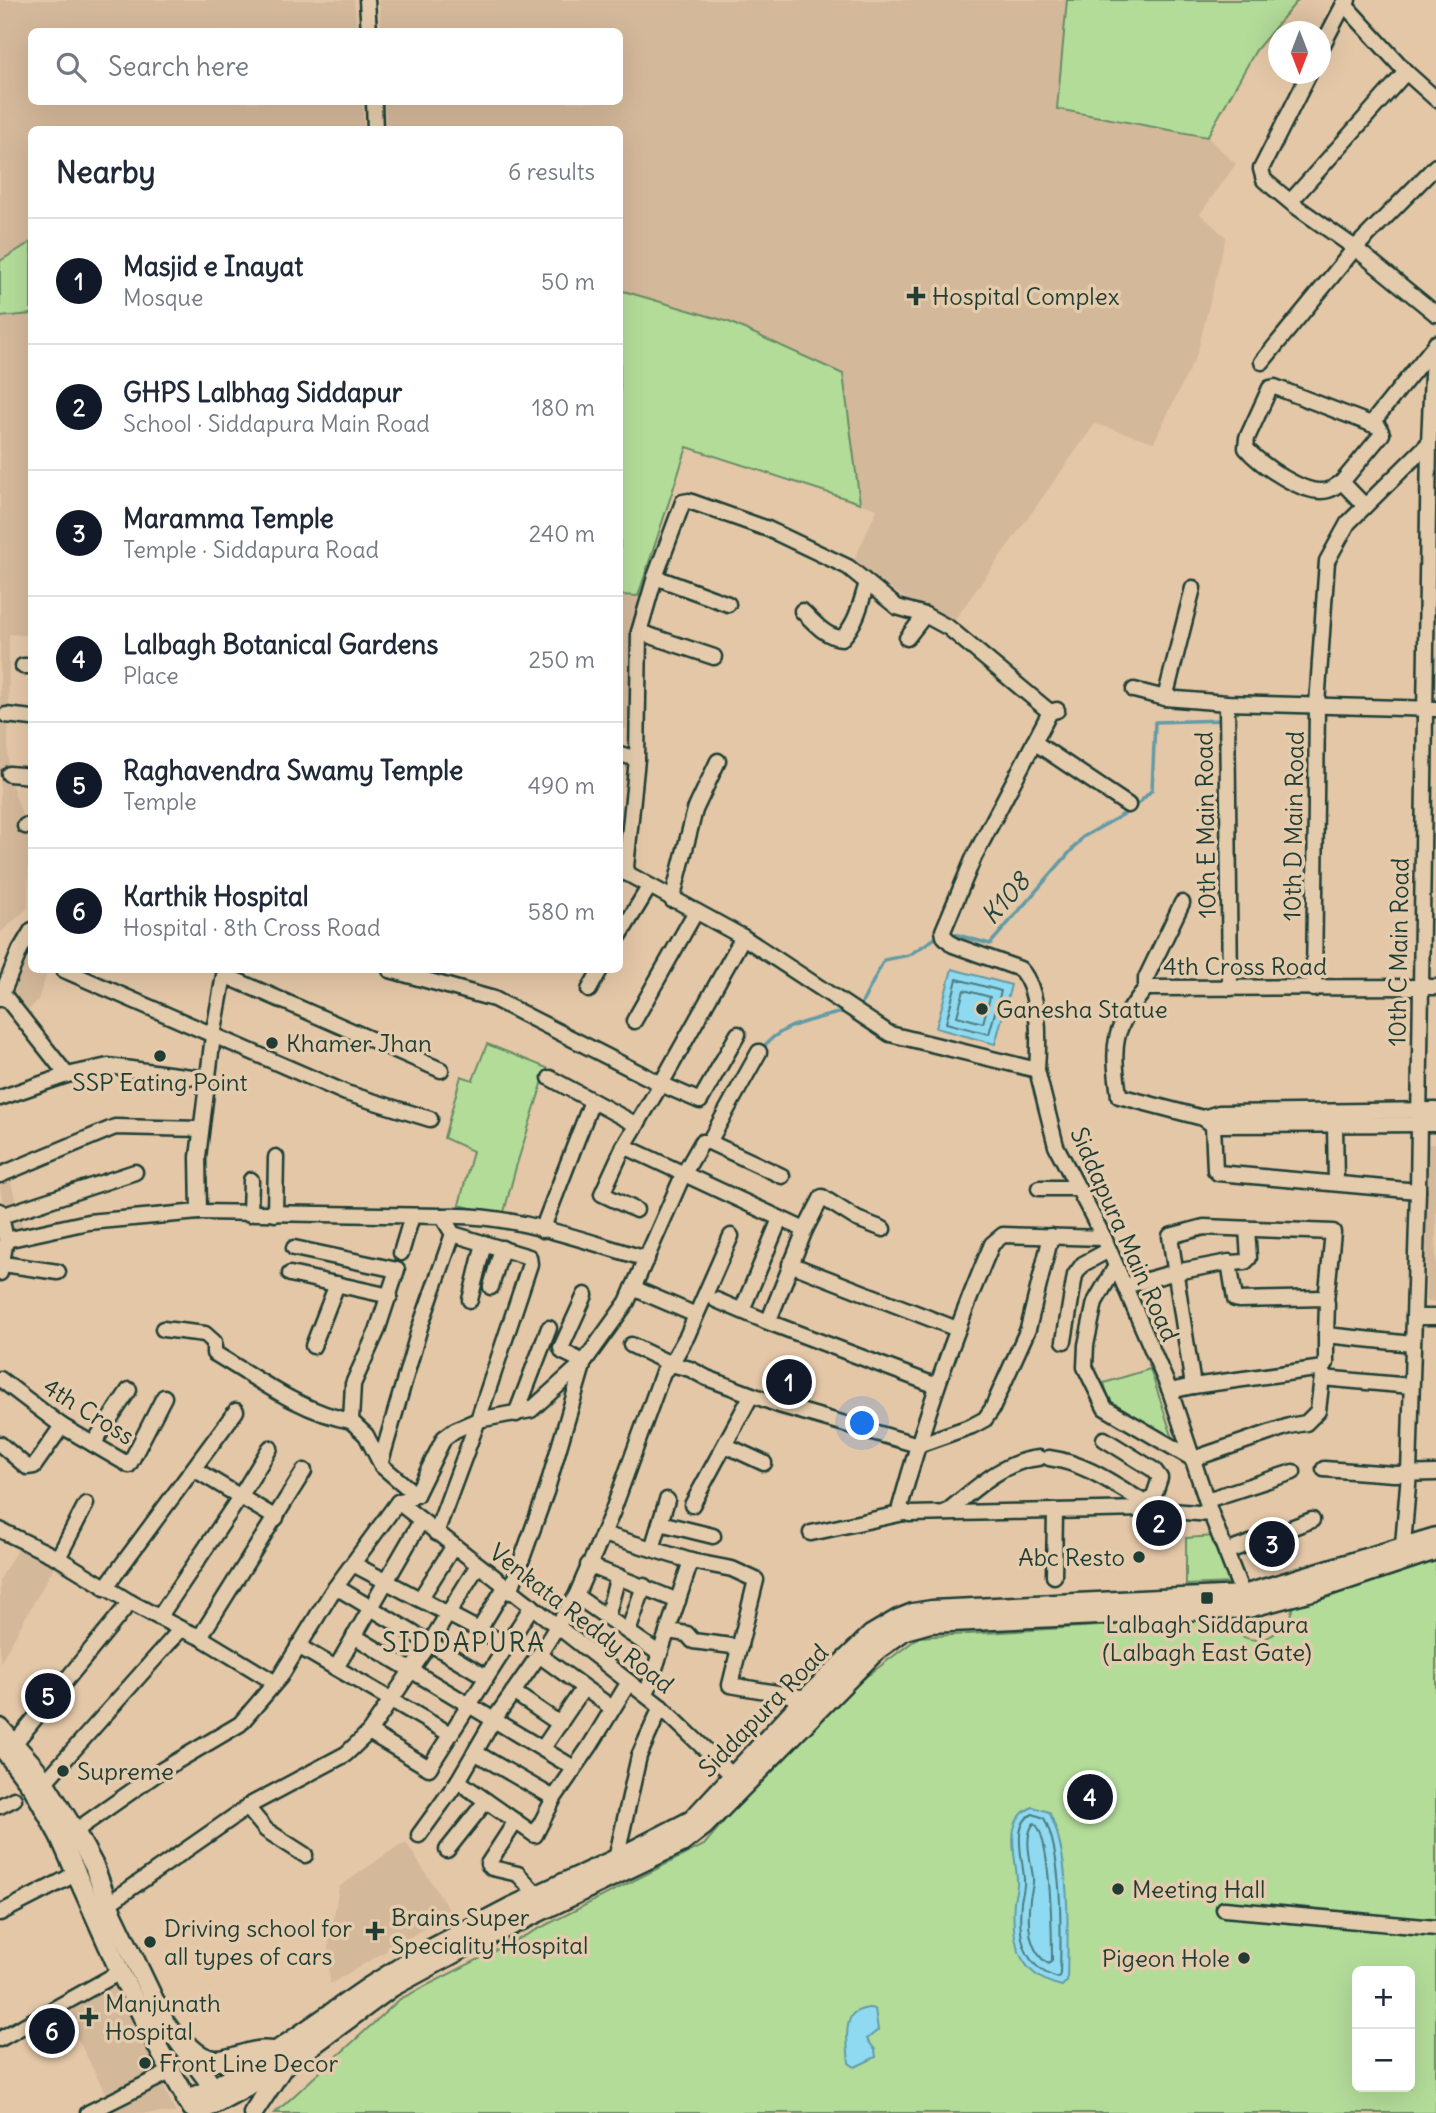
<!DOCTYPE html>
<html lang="en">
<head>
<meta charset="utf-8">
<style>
	:root { --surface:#fff; --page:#f6f6f7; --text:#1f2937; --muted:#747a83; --line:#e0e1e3; --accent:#111827 }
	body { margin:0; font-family:Delius,sans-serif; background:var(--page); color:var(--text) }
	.controls { position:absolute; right:21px; bottom:21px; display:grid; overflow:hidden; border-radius:10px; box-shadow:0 7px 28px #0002 }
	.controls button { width:63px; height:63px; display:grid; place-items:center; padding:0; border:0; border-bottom:2px solid var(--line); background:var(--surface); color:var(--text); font:35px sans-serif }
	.compass { position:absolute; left:1268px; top:21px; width:63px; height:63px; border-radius:50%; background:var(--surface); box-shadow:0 7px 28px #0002; rotate:180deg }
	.you { position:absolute; left:863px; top:1424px; width:24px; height:24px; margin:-18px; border:5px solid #fff; border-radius:50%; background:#1a73e8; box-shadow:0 0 0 10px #1a73e833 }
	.badge { display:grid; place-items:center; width:46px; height:46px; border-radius:50%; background:var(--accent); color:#fff; font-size:23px; font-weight:700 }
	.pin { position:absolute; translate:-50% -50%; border:4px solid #fff; box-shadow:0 2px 7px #0006 }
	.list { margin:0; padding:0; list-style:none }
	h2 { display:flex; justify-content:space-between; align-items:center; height:91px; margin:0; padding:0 28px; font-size:30px }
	h2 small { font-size:23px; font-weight:400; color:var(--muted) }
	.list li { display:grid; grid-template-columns:46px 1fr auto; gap:21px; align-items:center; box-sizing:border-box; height:126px; padding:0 28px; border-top:2px solid var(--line) }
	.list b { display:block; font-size:26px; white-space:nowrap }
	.list p { margin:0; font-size:23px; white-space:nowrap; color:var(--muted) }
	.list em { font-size:23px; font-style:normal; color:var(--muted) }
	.icon { flex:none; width:38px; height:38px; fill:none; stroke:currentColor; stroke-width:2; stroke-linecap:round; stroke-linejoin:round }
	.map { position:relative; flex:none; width:1436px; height:2113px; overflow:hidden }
	.search { position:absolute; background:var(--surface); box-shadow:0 7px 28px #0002; left:28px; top:28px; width:595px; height:77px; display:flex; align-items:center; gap:18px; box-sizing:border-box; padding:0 24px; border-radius:10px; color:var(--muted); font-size:26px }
	.panel { position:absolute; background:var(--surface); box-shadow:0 7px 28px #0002; left:28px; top:126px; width:595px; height:847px; border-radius:10px }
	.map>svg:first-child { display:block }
</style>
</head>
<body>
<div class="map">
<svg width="1436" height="2113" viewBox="0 0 1436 2113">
	<rect width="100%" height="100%" fill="#e4c7a7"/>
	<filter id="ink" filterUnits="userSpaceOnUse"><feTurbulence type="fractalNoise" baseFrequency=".0143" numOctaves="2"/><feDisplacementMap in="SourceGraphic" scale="14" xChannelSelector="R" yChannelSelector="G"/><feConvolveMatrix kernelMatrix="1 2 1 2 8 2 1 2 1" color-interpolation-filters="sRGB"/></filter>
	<g filter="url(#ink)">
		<g fill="#d4b89a">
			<path d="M0 0H354L357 31 32 32V102H362L364 129 32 130V636L9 634 8 775 29 835 28 908 0 933Z"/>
			<path d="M379 0H1298L1256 50 1207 137 1236 164 1200 214 1226 237 1197 354 1154 442 1095 424 949 628 853 563 877 509 687 447 638 596 627 729 620 728V130L386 129 385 102H620V32L381 31Z"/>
			<path d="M21 953 31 959 32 970H48L38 1000 25 1014 6 993Z"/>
			<path d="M1427 1144H1436V1302L1426 1301Z"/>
			<path d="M9 1175 24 1232 10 1235 0 1188V1179Z"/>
			<path d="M19 1546 55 1565 0 1663V1579Z"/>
			<path d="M407 1844 451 1913 330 1984 328 1949 339 1887 398 1846Z"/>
			<path d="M114 1986 158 2072 107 2096 65 2014Z"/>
			<path d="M162 2083 176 2113H113L111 2109Z"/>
		</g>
		<g fill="#b3dc99" stroke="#698c66" stroke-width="2" fill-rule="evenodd">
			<path d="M1067 0H1298L1256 50 1207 137 1057 109Z"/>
			<path d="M31 242V314L0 317V261Z"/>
			<path d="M620 290 729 322 843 374 860 503 687 447 638 596 620 595Z"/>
			<path d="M487 1044 547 1068 516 1167 503 1216 459 1205 473 1151 444 1138 461 1076 473 1080Z"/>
			<path d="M1150 1369 1175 1445 1113 1413 1104 1383Z"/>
			<path d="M1215 1536 1232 1583 1186 1585V1538Z"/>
			<path d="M1436 1559V2113H275L400 1999 704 1845 785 1749 867 1676 919 1637 1229 1618C1232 1625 1236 1632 1242 1636 1265 1649 1293 1625 1293 1602ZM1357 1971H1410V2087H1357Z"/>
		</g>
		<g fill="#90daf1" stroke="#639ba5" stroke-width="2">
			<path d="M952 969 1011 985 995 1044 936 1028Z"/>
			<path d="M1033 1807 1049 1812C1071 1856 1068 1932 1067 1981L1062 1986C1018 1976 1011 1942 1014 1901 1015 1894 1018 1886 1017 1880 1016 1854 1002 1819 1033 1807Z"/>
			<path d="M869 2008 875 2009 878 2030 867 2039 875 2050 876 2057 855 2067 849 2063C848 2050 844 2026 852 2015 856 2010 863 2009 869 2008Z"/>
		</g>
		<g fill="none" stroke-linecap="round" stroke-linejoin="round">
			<g stroke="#4c7c80" stroke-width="2">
				<path d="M957 979 1001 991 989 1034 946 1023Z"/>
				<path d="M964 990 990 997 983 1023 957 1016Z"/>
				<path d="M1033 1814 1044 1818C1063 1854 1061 1933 1060 1974L1058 1978C1022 1967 1018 1935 1021 1902 1022 1895 1025 1887 1024 1880 1024 1862 1010 1823 1033 1814Z"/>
				<path d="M1034 1823C1051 1833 1052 1937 1052 1960L1049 1964C1028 1952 1027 1921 1030 1899 1031 1892 1034 1884 1033 1877 1031 1862 1023 1836 1034 1823Z"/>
			</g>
			<g stroke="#639ba5" stroke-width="3.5">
				<path d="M947 932 990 944 1083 837 1133 809 1152 790 1155 722 1225 720"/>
				<path d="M857 1008 860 1007 884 960 909 955 940 935"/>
				<path d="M761 1051C777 1024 817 1019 846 1011"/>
			</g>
			<defs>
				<g id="minor">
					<path d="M367 0 369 32"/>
					<path d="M1344 4 1406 72 1436 99"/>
					<path d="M1320 50 1344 4 1348 0"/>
					<path d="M374 102 375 130"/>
					<path d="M1436 166 1355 248 1436 314"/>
					<path d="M1291 201 1406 72"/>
					<path d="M1262 362 1355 248 1294 205 1264 180 1261 169 1309 74"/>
					<path d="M1371 424 1435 345"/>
					<path d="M1342 482C1338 484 1333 489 1328 490 1306 497 1259 464 1246 448L1247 438 1270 388 1275 387 1379 427 1382 434 1342 482 1365 506"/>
					<path d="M655 577 728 604"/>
					<path d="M802 611C814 622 825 637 842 638 857 623 861 602 867 583"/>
					<path d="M639 632 714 657"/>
					<path d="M907 638 925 615"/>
					<path d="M23 666H32"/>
					<path d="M1134 690 1165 698 1227 703 1436 709"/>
					<path d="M1165 698 1193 588"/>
					<path d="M1227 703 1230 988"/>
					<path d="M6 715 32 718"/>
					<path d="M1034 742 1128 805"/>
					<path d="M620 754 637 759"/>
					<path d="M9 774 32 776"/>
					<path d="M25 826 32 827"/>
					<path d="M620 872 628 874 743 937 890 1034 1037 1070 1056 1146 1104 1238 1170 1391 1211 1514 1246 1603"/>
					<path d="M628 874 626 867 637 759 639 632 655 577 683 502 689 501 768 529 848 567 897 607 925 615 949 628 1050 712"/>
					<path d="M672 900 695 810 718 761"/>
					<path d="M1182 903 1146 978V988L1436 987"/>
					<path d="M620 935 649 887"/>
					<path d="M64 970 346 1093 430 1119"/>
					<path d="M390 970 494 999 661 1084 624 1146 805 1230"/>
					<path d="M1146 988C1112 1031 1112 1042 1119 1096L1203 1118 1213 1125 1436 1124"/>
					<path d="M1314 989 1317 705 1327 561 1348 523 1429 443"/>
					<path d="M589 990 600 970"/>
					<path d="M0 999 20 950 32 930"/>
					<path d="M634 1021 695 913"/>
					<path d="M738 1034 700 1101 661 1084 743 937"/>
					<path d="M1037 1070C1039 1041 1041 992 1020 969L953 945 944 936 943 931 974 857 1050 712 1057 710"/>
					<path d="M67 1075 108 1066 207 1079"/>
					<path d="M550 1078 637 1125"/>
					<path d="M0 1098 67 1075 3 994"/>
					<path d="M1203 1118 1219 1113 1436 1110"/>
					<path d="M1213 1125 1215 1170 1218 1173 1418 1191"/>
					<path d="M1335 1125 1336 1183"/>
					<path d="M709 1142 759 1052"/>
					<path d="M624 1146 602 1194 636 1210"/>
					<path d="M0 1175 115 1127 201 1129"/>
					<path d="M1039 1188H1078"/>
					<path d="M0 1211 6 1240 0 1273"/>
					<path d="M199 1212 442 1216 453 1234 529 1257 530 1264 478 1420 436 1533"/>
					<path d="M250 1214 251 1180"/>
					<path d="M275 1214 276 1157"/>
					<path d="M1 1216 135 1172"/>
					<path d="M442 1216C511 1213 581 1240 647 1259"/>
					<path d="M542 1230 592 1101"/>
					<path d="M1104 1238 1003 1235 992 1244C955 1330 925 1417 900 1507L901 1510 909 1514 1144 1509 1211 1514"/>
					<path d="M6 1240 88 1222 199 1212 198 1157 213 1036 224 975 441 1070"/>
					<path d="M294 1248 397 1270 377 1331 353 1384 351 1421 366 1435 382 1466"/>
					<path d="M401 1253 412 1216"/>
					<path d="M1231 1263 1245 1262 1249 1258 1247 1229"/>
					<path d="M3 1264 58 1272"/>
					<path d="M790 1264 957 1329"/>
					<path d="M1116 1266 1095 1302 1086 1345 1085 1367 1105 1408 1193 1459 1289 1426 1306 1423 1318 1411 1323 1368"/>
					<path d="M290 1274 390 1296"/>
					<path d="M1125 1286 1176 1272 1229 1262 1235 1299 1239 1300 1324 1298 1327 1303 1326 1335"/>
					<path d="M491 1287 502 1248"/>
					<path d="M633 1288 696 1315"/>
					<path d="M470 1300 484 1243"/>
					<path d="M716 1300 768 1322 937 1386"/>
					<path d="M742 1310 780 1219"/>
					<path d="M1414 1317H1436"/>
					<path d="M769 1320 805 1230 822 1197 857 1219 883 1229"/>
					<path d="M163 1329 205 1334 214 1342V1353C258 1379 301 1412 351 1421"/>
					<path d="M1064 1341 1075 1275 1083 1264 1109 1250"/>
					<path d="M631 1345 671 1364 687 1336 731 1236"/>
					<path d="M313 1346 337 1284"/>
					<path d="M1322 1378 1411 1386"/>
					<path d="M0 1379 62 1426 129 1465 164 1397"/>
					<path d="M1193 1386 1170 1236 1204 1227 1333 1232 1326 1301"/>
					<path d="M1170 1391 1193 1386 1323 1368 1326 1363V1335L1412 1344"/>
					<path d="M516 1414 549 1328"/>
					<path d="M1104 1439 1154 1470 1160 1478 1154 1496 1145 1503"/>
					<path d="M0 1444 27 1467 34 1466 62 1426"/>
					<path d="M93 1444 129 1390"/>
					<path d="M725 1445 764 1463"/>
					<path d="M1049 1458C1086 1463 1115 1485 1145 1503L1149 1510"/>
					<path d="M194 1469 276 1518"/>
					<path d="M1324 1469 1394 1474 1436 1473"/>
					<path d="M416 1495 382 1466 381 1461 420 1327 453 1234"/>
					<path d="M1207 1500 1293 1472"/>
					<path d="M398 1502 661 1707 733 1776"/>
					<path d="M692 1505 751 1396"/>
					<path d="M945 1513C973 1491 1002 1461 1039 1458"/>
					<path d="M660 1523 713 1536"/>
					<path d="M0 1530 58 1558 130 1602 181 1629 200 1637 274 1682"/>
					<path d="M811 1533 904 1513"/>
					<path d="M603 1534 691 1561 646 1695"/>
					<path d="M652 1549 667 1500"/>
					<path d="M1226 1552 1312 1520"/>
					<path d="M1402 1557 1409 1473 1418 1191 1429 443 1433 352 1436 343"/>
					<path d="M58 1558 86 1504"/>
					<path d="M691 1561 732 1569 756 1580 730 1685 807 1698 812 1703"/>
					<path d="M353 1564 507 1645"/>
					<path d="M588 1565 678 1601"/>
					<path d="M1054 1576 1055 1511"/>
					<path d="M336 1587 486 1677"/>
					<path d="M105 1588 236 1411"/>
					<path d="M510 1592 546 1492 584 1362 563 1352 561 1348 585 1295"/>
					<path d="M576 1596 660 1654"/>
					<path d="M420 1599 453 1547"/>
					<path d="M160 1616 240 1497 270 1448"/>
					<path d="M607 1617 618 1576"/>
					<path d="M479 1630 505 1587"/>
					<path d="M668 1631 687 1634 693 1641 740 1647"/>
					<path d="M628 1632 644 1586"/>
					<path d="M354 1636 574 1768"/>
					<path d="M200 1637 304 1471"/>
					<path d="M298 1646 450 1734"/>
					<path d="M539 1655 612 1708"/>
					<path d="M336 1668 421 1521"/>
					<path d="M513 1692 560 1724"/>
					<path d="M369 1732 430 1643 478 1565"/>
					<path d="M14 1744 130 1602"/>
					<path d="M543 1748 583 1689"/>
					<path d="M476 1753 554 1798"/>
					<path d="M458 1781 535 1835 554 1798 590 1746 629 1682"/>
					<path d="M44 1783 181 1629"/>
					<path d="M0 1806 14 1799"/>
					<path d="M247 1807 266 1830 305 1855"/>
					<path d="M516 1821 488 1864 492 1868 518 1874 537 1895"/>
					<path d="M75 1831 162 1770 240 1724 280 1677 332 1592 398 1502 416 1495 444 1438 455 1430 478 1420 531 1410 584 1362 627 1302 683 1175 702 1142H709L782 1176"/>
					<path d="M419 1835 458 1781 493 1721 539 1655 576 1596 612 1513 663 1372 671 1364 690 1369 707 1378 779 1405 918 1445 972 1426 985 1419 992 1409 1028 1329 1051 1236"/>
					<path d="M447 1850 486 1801"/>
					<path d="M618 1866 616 1859 639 1756 661 1707"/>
					<path d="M108 1904 252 1804 346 1754 369 1732 429 1768 532 1606"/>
					<path d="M1224 1909 1436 1928"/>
					<path d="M0 1913 66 1879 75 1872"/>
					<path d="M0 2039 120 1972"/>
					<path d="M88 2113 172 2071"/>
				</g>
				<g id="major">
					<path d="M0 1728 36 1769 75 1831 94 1866 108 1904 165 2023 207 2079 216 2097"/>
					<path d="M2 1747 33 1788 60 1837 120 1972 161 2053 192 2108"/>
					<path d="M190 2047C220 2076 238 2047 271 2051"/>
					<path d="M186 2100 213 2088 275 2052 369 1987 425 1952 511 1907 616 1859 692 1820 797 1707 871 1635 898 1619 913 1613 932 1610 1243 1595 1436 1537"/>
					<path d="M197 2113 283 2067 392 1987 462 1949 682 1843 704 1826 876 1651 905 1630 930 1623 1248 1608 1316 1590 1436 1550"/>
					<path d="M253 2113 281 2070"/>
				</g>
			</defs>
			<use href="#minor" stroke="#1f3d34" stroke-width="19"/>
			<use href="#major" stroke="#1f3d34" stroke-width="23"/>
			<use href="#minor" stroke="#e4cbac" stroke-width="14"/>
			<use href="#major" stroke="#e4cbac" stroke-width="18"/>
		</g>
	</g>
	<g fill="#1f3d34" stroke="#e4cbac" stroke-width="2.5">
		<path d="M912.5 285.5h7v7h7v7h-7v7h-7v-7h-7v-7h7z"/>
		<circle cx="982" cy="1009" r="7"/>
		<circle cx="272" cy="1043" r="7"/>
		<circle cx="160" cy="1056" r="7"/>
		<circle cx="1139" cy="1557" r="7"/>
		<rect x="1200" y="1591" width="14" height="14" rx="3.5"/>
		<circle cx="63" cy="1771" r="7"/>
		<circle cx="1118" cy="1889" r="7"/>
		<path d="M371.5 1920.5h7v7h7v7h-7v7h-7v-7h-7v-7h7z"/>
		<circle cx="150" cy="1942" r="7"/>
		<circle cx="1244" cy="1958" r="7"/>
		<path d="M85.5 2006.5h7v7h7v7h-7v7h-7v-7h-7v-7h7z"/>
		<circle cx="145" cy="2063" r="7"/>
	</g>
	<g text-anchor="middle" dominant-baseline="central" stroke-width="7" stroke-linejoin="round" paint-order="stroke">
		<g font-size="24" fill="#1f3d34" stroke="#e4cbac" text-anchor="start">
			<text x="932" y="296">Hospital Complex</text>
			<text x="996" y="1009">Ganesha Statue</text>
			<text x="286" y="1043">Khamer Jhan</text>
			<text x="160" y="1082" text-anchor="middle">SSP Eating Point</text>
			<text x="1125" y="1557" text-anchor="end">Abc Resto</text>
			<text x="1207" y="1624" text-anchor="middle">Lalbagh Siddapura<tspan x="1207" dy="28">(Lalbagh East Gate)</tspan></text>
			<text x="77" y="1771">Supreme</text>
			<text x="1132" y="1889">Meeting Hall</text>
			<text x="391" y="1917">Brains Super<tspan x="391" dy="28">Speciality Hospital</tspan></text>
			<text x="164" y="1928">Driving school for<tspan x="164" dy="28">all types of cars</tspan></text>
			<text x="1230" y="1958" text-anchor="end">Pigeon Hole</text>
			<text x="105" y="2003">Manjunath<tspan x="105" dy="28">Hospital</tspan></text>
			<text x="159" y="2063">Front Line Decor</text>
		</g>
		<g font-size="24" fill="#1f3d34" stroke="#e4cbac">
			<text transform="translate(1205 825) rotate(-91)">10th E Main Road</text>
			<text transform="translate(1293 826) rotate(-89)">10th D Main Road</text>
			<text transform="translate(1398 952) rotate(-89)">10th C Main Road</text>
			<text x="1245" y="966">4th Cross Road</text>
			<text transform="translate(1125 1234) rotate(66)">Siddapura Main Road</text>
			<text transform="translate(89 1411) rotate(32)">4th Cross</text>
			<text transform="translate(582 1618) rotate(38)">Venkata Reddy Road</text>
			<text transform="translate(763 1710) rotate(-46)">Siddapura Road</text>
		</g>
		<g font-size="26" font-style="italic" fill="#25453d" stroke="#e4cbac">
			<text transform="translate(1005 898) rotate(-49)">K108</text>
		</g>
		<g font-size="26" letter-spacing="2" fill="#1f3d34" stroke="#e4cbac">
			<text x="464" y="1642">SIDDAPURA</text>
		</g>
	</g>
</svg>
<div class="controls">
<button>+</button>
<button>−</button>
</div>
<svg class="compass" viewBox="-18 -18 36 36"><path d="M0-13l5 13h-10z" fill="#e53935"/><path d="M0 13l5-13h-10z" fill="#747a83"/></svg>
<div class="you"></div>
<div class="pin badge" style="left:789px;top:1382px">1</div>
<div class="pin badge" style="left:1159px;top:1523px">2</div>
<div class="pin badge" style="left:1272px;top:1544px">3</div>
<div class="pin badge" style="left:1090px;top:1797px">4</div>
<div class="pin badge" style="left:48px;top:1696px">5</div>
<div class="pin badge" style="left:52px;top:2031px">6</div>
<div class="search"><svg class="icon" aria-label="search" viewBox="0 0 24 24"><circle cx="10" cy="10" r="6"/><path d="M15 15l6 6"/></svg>Search here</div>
<section class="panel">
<h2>Nearby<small>6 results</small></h2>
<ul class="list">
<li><span class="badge">1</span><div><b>Masjid e Inayat</b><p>Mosque</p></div><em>50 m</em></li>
<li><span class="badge">2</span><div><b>GHPS Lalbhag Siddapur</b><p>School · Siddapura Main Road</p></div><em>180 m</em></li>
<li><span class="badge">3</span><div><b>Maramma Temple</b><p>Temple · Siddapura Road</p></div><em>240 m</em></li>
<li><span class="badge">4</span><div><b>Lalbagh Botanical Gardens</b><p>Place</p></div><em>250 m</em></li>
<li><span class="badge">5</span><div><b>Raghavendra Swamy Temple</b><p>Temple</p></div><em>490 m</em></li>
<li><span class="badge">6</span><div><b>Karthik Hospital</b><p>Hospital · 8th Cross Road</p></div><em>580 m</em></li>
</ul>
</section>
</div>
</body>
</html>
